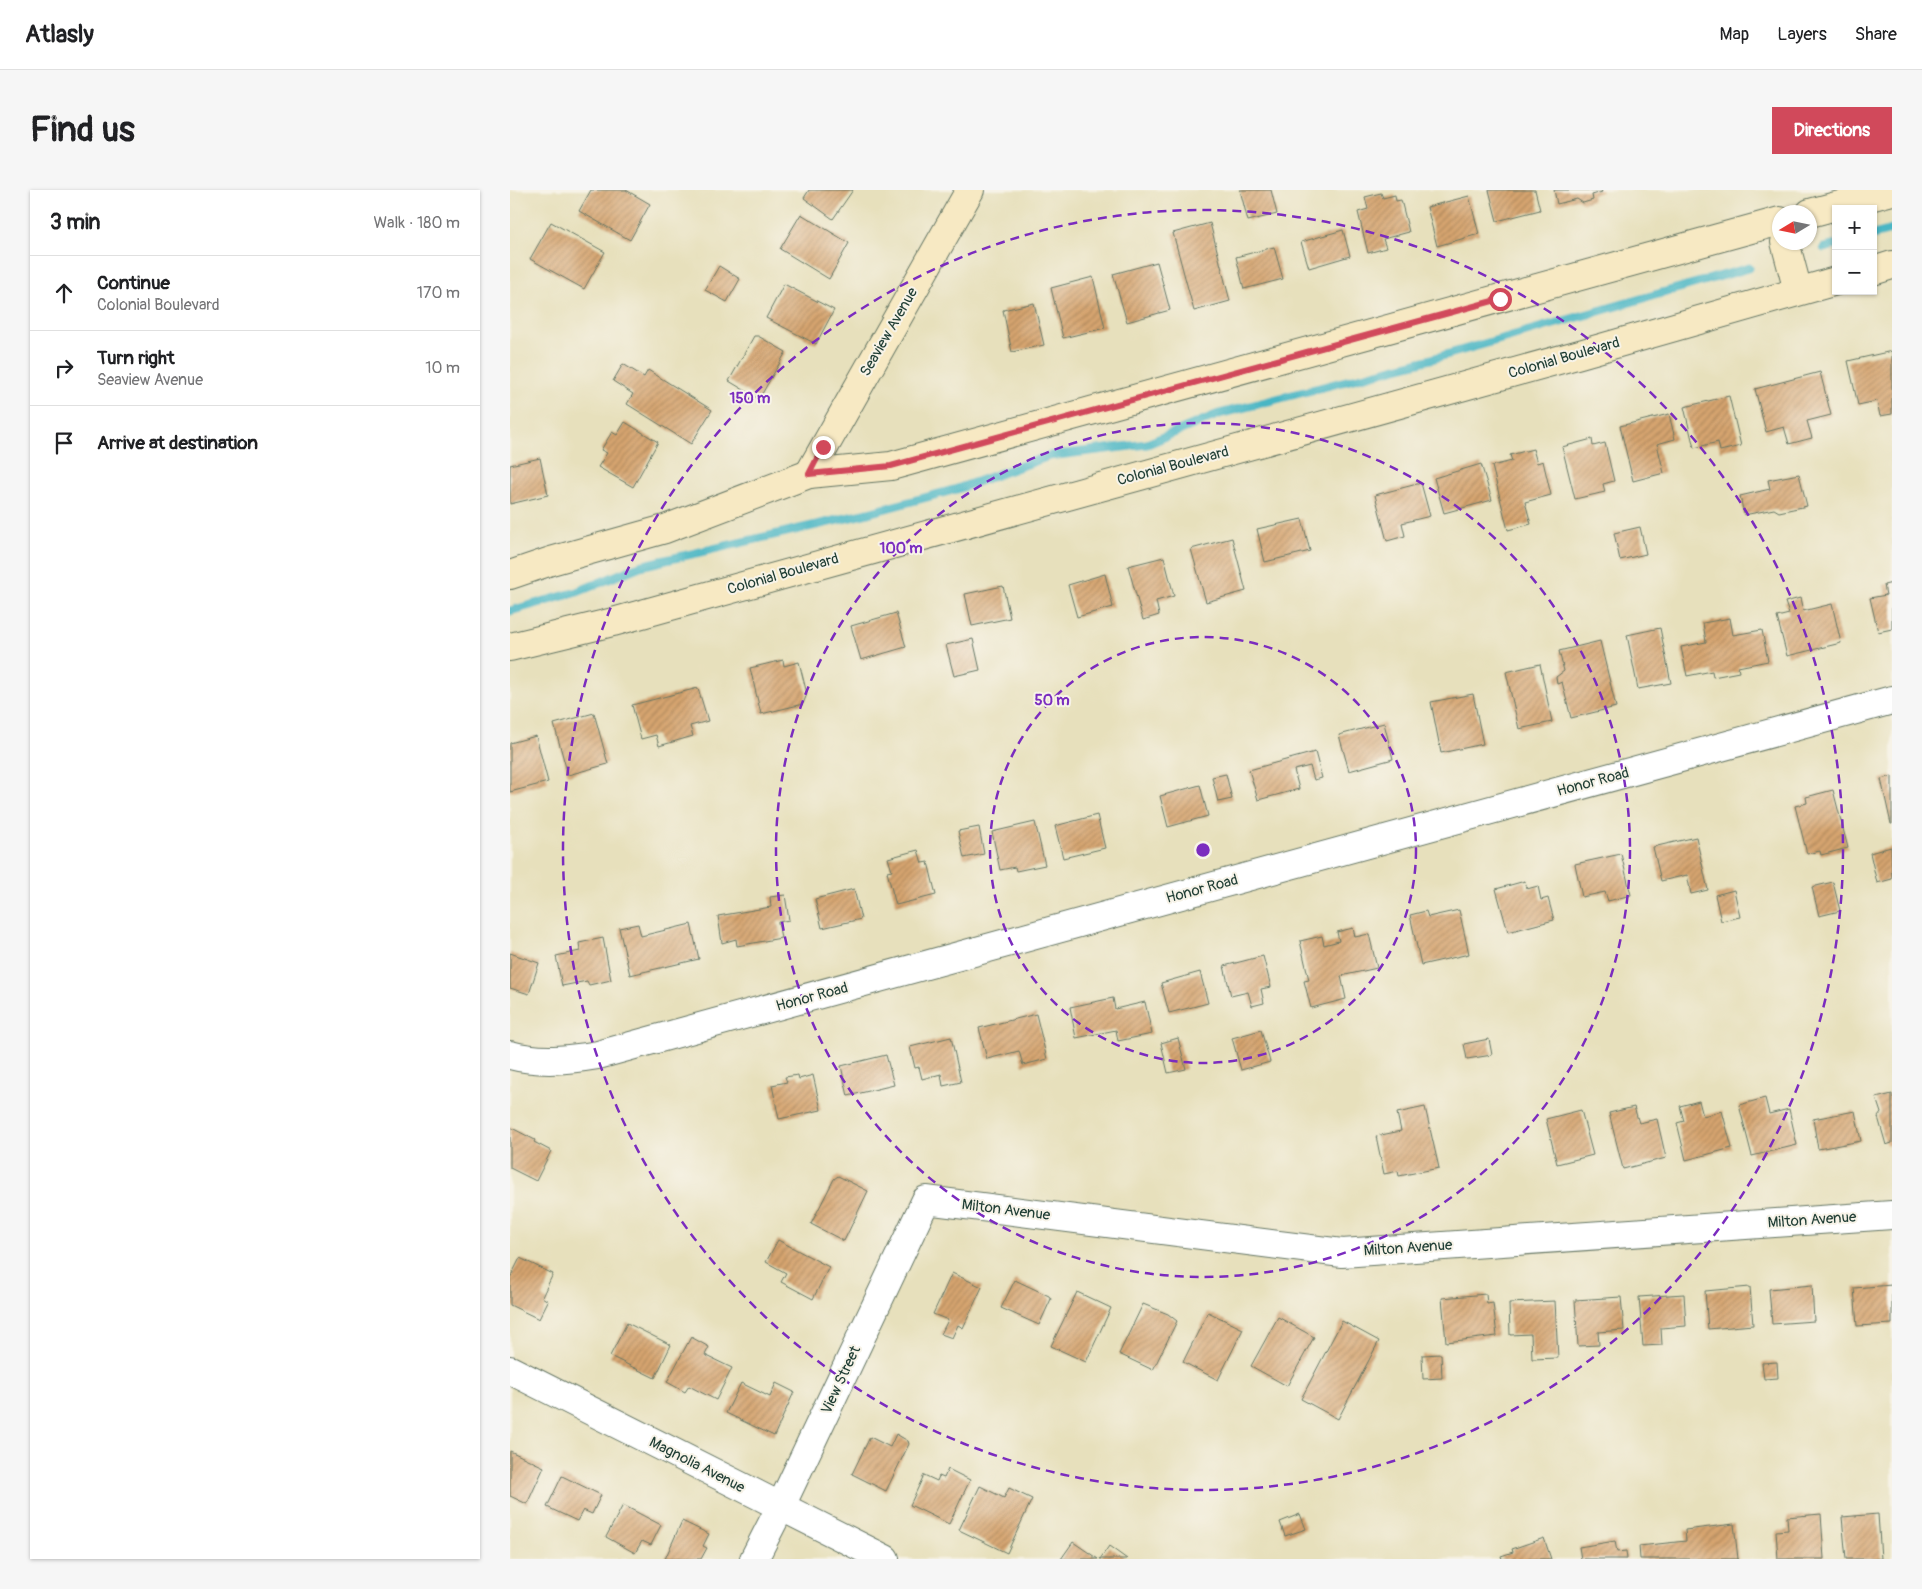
<!DOCTYPE html>
<html lang="en">
<head>
<meta charset="utf-8">
<style>
	:root { --surface:#fff; --page:#f6f6f6; --text:#202124; --muted:#757577; --line:#e0e0e0; --accent:#d1495b }
	body { margin:0; font-family:Pangolin,sans-serif; background:var(--page); color:var(--text) }
	.controls { position:absolute; right:15px; top:15px; display:grid; overflow:hidden; border-radius:0px; box-shadow:0 1px 4px #0004 }
	.controls button { width:45px; height:45px; display:grid; place-items:center; padding:0; border:0; border-bottom:1px solid var(--line); background:var(--surface); color:var(--text); font:25px sans-serif }
	.compass { position:absolute; left:1262px; top:15px; width:45px; height:45px; border-radius:50%; background:var(--surface); box-shadow:0 1px 4px #0004; rotate:260deg }
	.stop { position:absolute; width:15px; height:15px; margin:-11px; border:4px solid #d1495b; border-radius:50%; background:#fff }
	.stop.end { background:#d1495b; border-color:#fff; box-shadow:0 1px 5px #0008 }
	.list { margin:0; padding:0; list-style:none }
	h2 { display:flex; justify-content:space-between; align-items:center; height:65px; margin:0; padding:0 20px; font-size:21px }
	h2 small { font-size:16px; font-weight:400; color:var(--muted) }
	.list li { display:grid; grid-template-columns:32px 1fr auto; gap:15px; align-items:center; box-sizing:border-box; height:75px; padding:0 20px; border-top:1px solid var(--line) }
	.list b { display:block; font-size:19px; white-space:nowrap }
	.list p { margin:0; font-size:16px; white-space:nowrap; color:var(--muted) }
	.list em { font-size:16px; font-style:normal; color:var(--muted) }
	.icon { flex:none; width:28px; height:28px; fill:none; stroke:currentColor; stroke-width:2; stroke-linecap:round; stroke-linejoin:round }
	.map { position:relative; flex:none; width:1382px; height:1369px; overflow:hidden; border-radius:0px }
	header { display:flex; align-items:center; gap:30px; box-sizing:border-box; height:70px; padding:0 25px; background:var(--surface); border-bottom:1px solid var(--line) }
	header strong { font-size:24px }
	nav { display:flex; gap:28px; margin-inline-start:auto; font-size:18px }
	.intro { display:flex; align-items:center; justify-content:space-between; box-sizing:border-box; height:120px; padding:0 30px }
	h1 { margin:0; font-size:35px }
	.button { padding:12px 22px; border-radius:0px; background:var(--accent); color:#fff; font-size:18px; font-weight:700 }
	main { display:flex; gap:30px; padding:0 30px }
	aside { flex:1; background:var(--surface); border-radius:0px; box-shadow:0 1px 4px #0004 }
	.map>svg:first-child { display:block }
</style>
</head>
<body>
<header>
<strong>Atlasly</strong>
<nav><a>Map</a><a>Layers</a><a>Share</a></nav>
</header>
<div class="intro"><h1>Find us</h1><a class="button">Directions</a></div>
<main>
<aside>
<h2>3 min<small>Walk · 180 m</small></h2>
<ul class="list">
<li><svg class="icon" aria-label="ahead" viewBox="0 0 24 24"><path d="M12 20V5M6 11l6-6 6 6"/></svg><div><b>Continue</b><p>Colonial Boulevard</p></div><em>170 m</em></li>
<li><svg class="icon" aria-label="right" viewBox="0 0 24 24"><path d="M7 20v-9h11M14 6l5 5-5 5"/></svg><div><b>Turn right</b><p>Seaview Avenue</p></div><em>10 m</em></li>
<li><svg class="icon" aria-label="arrive" viewBox="0 0 24 24"><path d="M6 21V4h12l-3 4 3 4H6"/></svg><div><b>Arrive at destination</b></div></li>
</ul>
</aside>
<div class="map">
<svg width="1382" height="1369" viewBox="0 0 1382 1369">
	<defs>
		<pattern id="building-hatch" width="6" height="6" patternUnits="userSpaceOnUse" patternTransform="scale(1.25)"><rect width="6" height="6" fill="#d6a46f"/><path d="M-1 1l2-2M0 6l6-6M5 7l2-2" fill="none" stroke="#ad875c"/></pattern>
	</defs>
	<rect width="100%" height="100%" fill="#f7f3e8"/>
	<filter id="ink" filterUnits="userSpaceOnUse"><feTurbulence type="fractalNoise" baseFrequency=".02" numOctaves="2"/><feDisplacementMap in="SourceGraphic" scale="10" xChannelSelector="R" yChannelSelector="G"/><feConvolveMatrix kernelMatrix="1 2 1 2 8 2 1 2 1" color-interpolation-filters="sRGB"/></filter>
	<filter id="wash" filterUnits="userSpaceOnUse"><feTurbulence type="fractalNoise" baseFrequency=".0096" numOctaves="4" result="noise"/><feDisplacementMap in="SourceGraphic" scale="20" xChannelSelector="R" yChannelSelector="G"/><feGaussianBlur stdDeviation="1.12" result="paint"/><feColorMatrix in="noise" values="0 0 0 0 0 0 0 0 0 0 0 0 0 0 0 0 0 1.4 0 .05"/><feComposite in="paint" operator="in"/></filter>
	<g filter="url(#wash)">
		<rect width="100%" height="100%" fill="#e7e0bc"/>
		<g fill="none" stroke-linecap="round" stroke-linejoin="round">
			<g stroke="#49b6c4" stroke-width="9">
				<path d="M1363 45 1382 40"/>
				<path d="M1314 58 1326 55"/>
				<path d="M0 421 67 402 130 376 358 323 447 299 539 266 637 254 709 224 925 168 1239 78"/>
			</g>
		</g>
		<g id="blocks">
			<g fill="url(#building-hatch)">
				<path d="M81 0H116L140 14 120 50 69 21Z"/>
				<path d="M299 0H343L323 29 294 8Z"/>
				<path d="M730 0H761L767 24 738 31Z"/>
				<path d="M979 0H1025L1030 20 987 31Z"/>
				<path d="M1044 0H1091L1092 2 1082 5 1083 10 1073 13 1067 9 1047 14Z"/>
				<path d="M871 3 873 8 885 5 886 11 891 10 899 42 873 49 876 58 858 63 848 22 858 19 855 7Z"/>
				<path d="M959 6 969 44 927 56 917 17Z"/>
				<path d="M291 24 339 53 319 89 270 59Z"/>
				<path d="M41 32 95 62 74 99 20 69Z"/>
				<path d="M700 33 720 111 684 121 663 43Z"/>
				<path d="M833 40 840 66 799 78 791 52Z"/>
				<path d="M764 57 773 89 734 99 726 67Z"/>
				<path d="M647 72 660 120 617 132 603 84Z"/>
				<path d="M209 76 230 89 217 112 195 100Z"/>
				<path d="M583 87 595 138 553 148 541 98Z"/>
				<path d="M274 94 324 120 306 154 256 128Z"/>
				<path d="M524 113 534 155 502 162 493 120Z"/>
				<path d="M244 146H248L276 162 249 209 219 191Z"/>
				<path d="M1382 161V224L1370 226 1367 211 1348 215 1338 171Z"/>
				<path d="M113 174 134 187 138 180 202 220 181 254 117 214 123 204 103 191Z"/>
				<path d="M1310 182 1321 225 1297 231 1302 248 1279 254 1274 237 1256 242 1245 199Z"/>
				<path d="M1219 206 1231 256 1210 261 1208 252 1184 258 1174 217Z"/>
				<path d="M1159 224 1165 249 1147 254 1154 283 1123 291 1110 236Z"/>
				<path d="M115 232 148 252 123 297 88 277 97 263 91 260 102 242 107 245Z"/>
				<path d="M1082 249 1083 256 1095 253 1104 291 1093 294 1095 302 1065 309 1052 257Z"/>
				<path d="M1023 259 1027 273 1033 271 1041 305 1015 312 1021 334 998 340 982 276 1002 271 1000 265Z"/>
				<path d="M30 268 38 305 0 314V275Z"/>
				<path d="M971 274 982 310 934 323 924 288Z"/>
				<path d="M1289 284 1297 316 1269 322 1264 319 1234 325 1230 306 1260 299 1258 290Z"/>
				<path d="M911 293 920 326 892 333 895 346 877 351 865 305Z"/>
				<path d="M792 329 800 361 755 372 747 339Z"/>
				<path d="M1130 337 1136 364 1110 370 1104 343Z"/>
				<path d="M722 348 736 401 696 412 681 359Z"/>
				<path d="M654 367 664 406 646 411 649 425 633 430 618 376Z"/>
				<path d="M595 384 603 417 567 427 558 395Z"/>
				<path d="M1382 393V439L1368 442 1360 408 1376 405 1374 395Z"/>
				<path d="M493 396 500 428 462 436 455 404Z"/>
				<path d="M1290 408 1293 421 1322 414 1331 453 1277 466 1267 427 1279 424 1275 412Z"/>
				<path d="M386 423 396 457 351 470 341 436Z"/>
				<path d="M1220 428 1223 445 1252 440 1258 471 1228 477 1229 482 1203 487 1202 481 1177 486 1171 457 1196 452 1193 433Z"/>
				<path d="M1150 438 1161 493 1128 499 1117 445Z"/>
				<path d="M463 449 470 480 444 486 436 455Z"/>
				<path d="M1090 451 1106 517 1061 528 1052 492 1047 494 1046 487 1054 481 1049 461Z"/>
				<path d="M273 470 274 476 289 472 297 504 293 514 251 524 240 478Z"/>
				<path d="M1030 474 1042 532 1009 539 996 482Z"/>
				<path d="M188 498 198 531 180 536 183 546 149 556 146 545 131 549 122 515Z"/>
				<path d="M963 504 973 554 931 563 921 512Z"/>
				<path d="M84 523 98 574 58 585 44 534Z"/>
				<path d="M874 533 883 569 839 581 829 545Z"/>
				<path d="M26 546 38 592 0 602V553Z"/>
				<path d="M805 562 812 588 804 590 800 576 784 580 789 599 748 610 739 580Z"/>
				<path d="M716 584 722 609 708 612 702 587Z"/>
				<path d="M1382 586V634H1381L1371 589Z"/>
				<path d="M690 595 698 626 658 637 650 606Z"/>
				<path d="M1323 600 1338 658 1311 665 1310 661 1297 664 1285 616 1297 613 1296 607Z"/>
				<path d="M587 625 595 658 553 668 545 636Z"/>
				<path d="M525 632 535 675 506 681 505 677 490 680 482 642Z"/>
				<path d="M469 637 474 664 454 668 448 641Z"/>
				<path d="M1186 647 1198 700 1181 704 1177 685 1151 691 1143 657Z"/>
				<path d="M1381 657 1382 689 1367 693 1360 663Z"/>
				<path d="M408 660 412 673 418 672 426 705 386 715 377 682 382 681 378 668Z"/>
				<path d="M1111 664 1121 705 1098 711 1095 702 1072 707 1065 674Z"/>
				<path d="M1015 691 1017 699 1028 696 1031 710 1038 708 1044 730 998 742 986 699Z"/>
				<path d="M1323 692 1330 721 1309 726 1302 697Z"/>
				<path d="M344 699 351 729 312 738 305 709Z"/>
				<path d="M1224 700 1230 727 1211 731 1205 705Z"/>
				<path d="M275 705 279 730 268 732 271 748 227 756 226 749 212 753 208 726 261 717 260 707Z"/>
				<path d="M949 720 959 764 911 775 900 725 916 721 918 727Z"/>
				<path d="M128 734 131 746 181 734 189 769 120 785 109 738Z"/>
				<path d="M843 738 845 747 859 744 867 778 831 786 836 809 801 818 794 791 799 790 790 751 812 746 814 755 829 751 827 742Z"/>
				<path d="M93 748 101 790 79 795 77 791 52 796 46 766 70 761 69 753Z"/>
				<path d="M0 763 29 773 19 804 0 798Z"/>
				<path d="M753 766 761 797 751 799 754 813 742 816 738 802 721 806 714 776Z"/>
				<path d="M690 782 698 813 659 823 651 793Z"/>
				<path d="M603 808 605 819 635 812 642 844 608 851 606 840 566 848 560 817Z"/>
				<path d="M526 824 537 869 513 875 509 861 477 869 469 838Z"/>
				<path d="M751 840 760 872 731 880 722 848Z"/>
				<path d="M441 847 451 892 433 896 431 884 412 889 409 877 405 878 400 857Z"/>
				<path d="M668 848 676 879 658 883 651 853Z"/>
				<path d="M979 849 982 865 957 869 954 854Z"/>
				<path d="M376 865 384 895 338 906 331 876Z"/>
				<path d="M288 885 289 889 303 885 311 920 269 929 262 895 277 892 275 887Z"/>
				<path d="M1382 904V953L1376 955 1368 927 1371 923 1366 908Z"/>
				<path d="M1255 908 1259 924 1279 919 1287 955 1242 966 1229 915Z"/>
				<path d="M1189 911 1193 926 1212 921 1222 958 1176 970 1167 933 1174 931 1170 916Z"/>
				<path d="M915 917 929 978 889 986 888 981 874 984 866 946 891 941 887 923Z"/>
				<path d="M1124 917 1129 933 1147 929 1156 968 1113 979 1099 923Z"/>
				<path d="M1071 920 1083 965 1047 974 1036 929Z"/>
				<path d="M1345 921 1351 951 1308 959 1303 929Z"/>
				<path d="M0 937 25 950 24 952 41 961 26 991 0 978Z"/>
				<path d="M328 986 358 1001 334 1051 301 1034 324 989Z"/>
				<path d="M268 1050 319 1077 303 1109 271 1092 276 1083 256 1072Z"/>
				<path d="M10 1068 43 1084 32 1107 38 1111 29 1129 0 1115V1088Z"/>
				<path d="M442 1083 472 1097 453 1138 448 1135 442 1148 431 1144 438 1130 423 1124Z"/>
				<path d="M505 1090 539 1106 541 1109 529 1135 491 1118Z"/>
				<path d="M1302 1095 1304 1131 1262 1134 1259 1099Z"/>
				<path d="M1382 1095V1134L1347 1136 1344 1098Z"/>
				<path d="M1240 1097 1243 1135 1198 1139 1195 1101Z"/>
				<path d="M567 1102 601 1118 576 1172 541 1156Z"/>
				<path d="M976 1104 977 1114 983 1113 987 1146 936 1152 932 1108Z"/>
				<path d="M1174 1104 1176 1136 1151 1138 1152 1155 1133 1156 1129 1107Z"/>
				<path d="M1111 1107 1114 1140 1088 1142 1089 1155 1068 1156 1065 1110Z"/>
				<path d="M1045 1111 1048 1168 1022 1169 1021 1144 1000 1145 999 1113Z"/>
				<path d="M633 1114 658 1124 667 1131 643 1180 609 1164Z"/>
				<path d="M698 1122 733 1139 708 1190 673 1172Z"/>
				<path d="M768 1127 804 1147 777 1196 741 1176Z"/>
				<path d="M832 1131 869 1151 828 1229 791 1209Z"/>
				<path d="M117 1133 161 1155 145 1188 100 1166Z"/>
				<path d="M181 1147 199 1157 195 1165 222 1178 206 1210 179 1196 175 1202 157 1192Z"/>
				<path d="M931 1164 932 1188 913 1189 912 1165Z"/>
				<path d="M1267 1172 1268 1188 1254 1189 1252 1173Z"/>
				<path d="M231 1193 260 1207 266 1193 284 1202 264 1246 216 1223Z"/>
				<path d="M386 1244 398 1251 399 1254 376 1301 342 1284 360 1247 380 1257Z"/>
				<path d="M0 1261 34 1277 17 1314 0 1306Z"/>
				<path d="M438 1279 460 1290 439 1334 400 1315 414 1285 427 1291 429 1286 434 1288Z"/>
				<path d="M52 1286 91 1305 82 1324 73 1320 67 1331 37 1317Z"/>
				<path d="M470 1296 494 1308 499 1298 522 1309 497 1363 449 1340Z"/>
				<path d="M113 1315 151 1335 141 1355 132 1351 125 1363 96 1347Z"/>
				<path d="M790 1324 796 1339 775 1346 770 1332Z"/>
				<path d="M1311 1324 1314 1369H1268L1266 1341 1278 1340 1277 1327Z"/>
				<path d="M1368 1324 1371 1369H1336L1332 1327Z"/>
				<path d="M172 1331 199 1344 193 1356 197 1358 191 1369H155Z"/>
				<path d="M1224 1334 1228 1369H1130L1129 1356 1176 1351 1175 1340Z"/>
				<path d="M1034 1348 1041 1369H992L991 1366 1003 1362 1002 1359Z"/>
				<path d="M1105 1351 1107 1362 1116 1361 1117 1369H1071L1069 1357Z"/>
				<path d="M563 1352 588 1369H551Z"/>
				<path d="M599 1356 617 1369H590Z"/>
			</g>
		</g>
	</g>
	<g filter="url(#ink)">
		<use href="#blocks" fill-opacity="0" stroke="#657664" stroke-width="1"/>
		<g fill="none" stroke-linecap="round" stroke-linejoin="round">
			<defs>
				<g id="street">
					<path d="M0 865C30 873 58 870 88 865L1382 510"/>
					<path d="M0 1180 375 1369"/>
					<path d="M244 1369 270 1318 416 1010 832 1063 1382 1025"/>
				</g>
				<g id="secondary">
					<path d="M1300 23 1382 1"/>
					<path d="M1275 52 1288 101"/>
					<path d="M1363 81 1382 75"/>
					<path d="M299 284 460 0"/>
					<path d="M0 385 41 371 155 339 299 284 381 276 1270 31"/>
					<path d="M0 457 103 432 1070 164 1326 91"/>
				</g>
			</defs>
			<use href="#street" stroke="#657664" stroke-width="30"/>
			<use href="#secondary" stroke="#657664" stroke-width="30"/>
			<use href="#street" stroke="#fff" stroke-width="28"/>
			<use href="#secondary" stroke="#f7e9c3" stroke-width="28"/>
		</g>
	</g>
	<g fill="none" stroke-linecap="round" stroke-linejoin="round" filter="url(#ink)">
		<path stroke="#d1495b" stroke-width="6" d="M313 257 299 284 381 276 990 109"/>
	</g>
	<g fill="none" stroke="#7b2cbf" stroke-width="2.5" stroke-dasharray="9 6">
		<circle cx="693" cy="660" r="213"/>
		<circle cx="693" cy="660" r="427"/>
		<circle cx="693" cy="660" r="640"/>
	</g>
	<g text-anchor="middle" dominant-baseline="central" stroke-width="4" stroke-linejoin="round" paint-order="stroke">
		<g font-size="15" fill="#1f3d34" stroke="#f7f3e8">
			<text transform="translate(379 142) rotate(-60)">Seaview Avenue</text>
			<text transform="translate(1054 168) rotate(-16)">Colonial Boulevard</text>
			<text transform="translate(663 276) rotate(-15)">Colonial Boulevard</text>
			<text transform="translate(273 384) rotate(-16)">Colonial Boulevard</text>
			<text transform="translate(1083 592) rotate(-15)">Honor Road</text>
			<text transform="translate(692 699) rotate(-15)">Honor Road</text>
			<text transform="translate(302 807) rotate(-15)">Honor Road</text>
			<text transform="translate(496 1020) rotate(7)">Milton Avenue</text>
			<text transform="translate(1302 1030) rotate(-4)">Milton Avenue</text>
			<text transform="translate(898 1058) rotate(-4)">Milton Avenue</text>
			<text transform="translate(331 1190) rotate(-65)">View Street</text>
			<text transform="translate(187 1275) rotate(27)">Magnolia Avenue</text>
		</g>
	</g>
	<circle cx="693" cy="660" r="8" fill="#7b2cbf" stroke="#f7f3e8" stroke-width="2.5"/>
	<g font-size="15" text-anchor="middle" font-weight="bold" fill="#7b2cbf" stroke="#f7f3e8" stroke-width="4" stroke-linejoin="round" paint-order="stroke">
		<text x="240" y="213">150 m</text>
		<text x="391" y="363">100 m</text>
		<text x="542" y="515">50 m</text>
	</g>
</svg>
<div class="controls">
<button>+</button>
<button>−</button>
</div>
<svg class="compass" viewBox="-18 -18 36 36"><path d="M0-13l5 13h-10z" fill="#e53935"/><path d="M0 13l5-13h-10z" fill="#757577"/></svg>
<div class="stop" style="left:990px;top:109px"></div>
<div class="stop end" style="left:313px;top:257px"></div>
</div>
</main>
</body>
</html>
